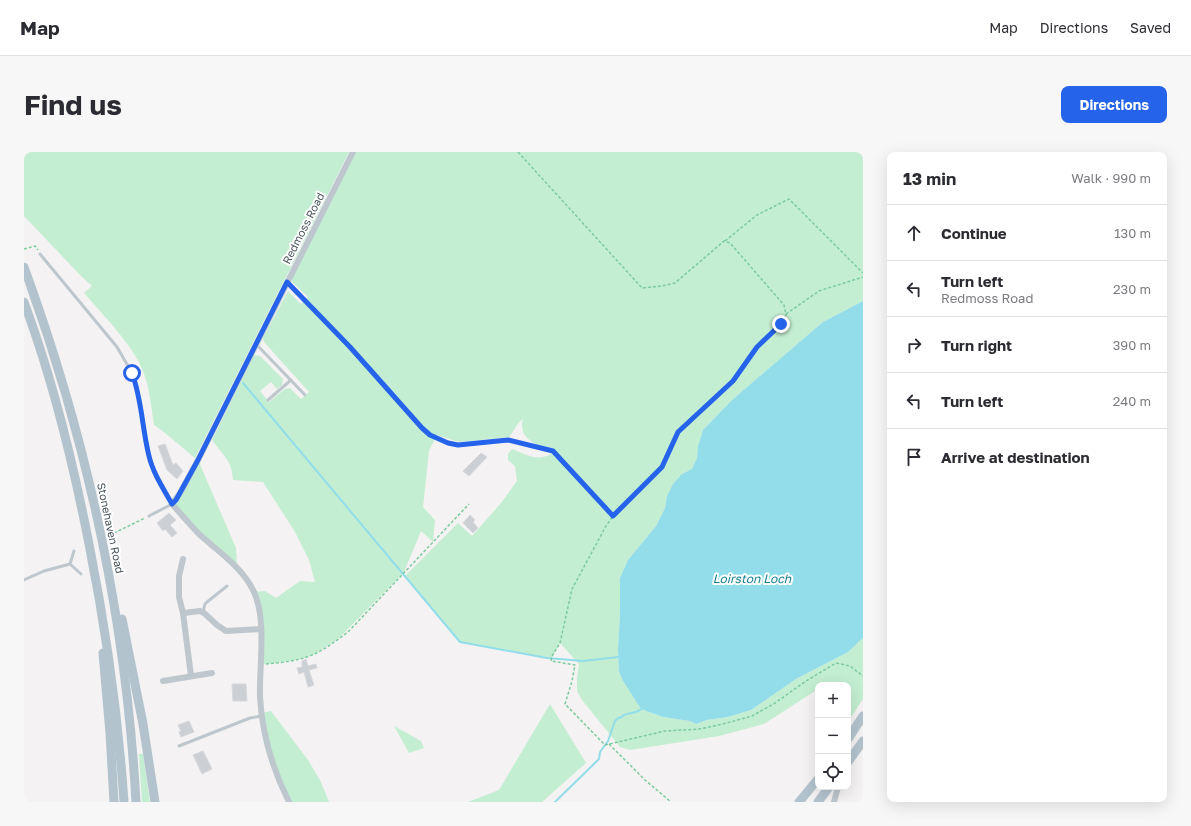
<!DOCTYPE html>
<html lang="en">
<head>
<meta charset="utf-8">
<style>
	:root { --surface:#fff; --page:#f7f7f7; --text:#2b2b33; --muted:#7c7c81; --line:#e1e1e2; --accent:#2563eb }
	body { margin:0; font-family:"Golos Text",sans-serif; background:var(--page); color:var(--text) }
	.controls { position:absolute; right:12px; bottom:12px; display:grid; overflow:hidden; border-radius:8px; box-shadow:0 4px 16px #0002 }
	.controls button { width:36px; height:36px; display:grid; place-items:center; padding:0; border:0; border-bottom:1px solid var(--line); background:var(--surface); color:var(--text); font:20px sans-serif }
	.stop { position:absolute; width:12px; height:12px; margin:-9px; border:3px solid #2563eb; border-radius:50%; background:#fff }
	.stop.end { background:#2563eb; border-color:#fff; box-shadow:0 1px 4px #0008 }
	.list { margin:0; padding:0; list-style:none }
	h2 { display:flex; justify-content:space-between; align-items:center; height:52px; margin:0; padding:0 16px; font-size:17px }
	h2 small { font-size:13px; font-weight:400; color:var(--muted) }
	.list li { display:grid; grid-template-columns:26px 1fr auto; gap:12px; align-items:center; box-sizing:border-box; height:56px; padding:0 16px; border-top:1px solid var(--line) }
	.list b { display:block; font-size:15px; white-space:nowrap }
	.list p { margin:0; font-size:13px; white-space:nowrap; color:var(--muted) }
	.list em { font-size:13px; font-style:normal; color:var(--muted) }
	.icon { flex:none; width:22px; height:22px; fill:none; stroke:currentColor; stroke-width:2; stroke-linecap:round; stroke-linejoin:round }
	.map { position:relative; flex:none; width:839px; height:650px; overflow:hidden; border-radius:8px }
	header { display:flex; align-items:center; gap:24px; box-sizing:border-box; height:56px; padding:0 20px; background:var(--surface); border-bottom:1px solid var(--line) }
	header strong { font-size:19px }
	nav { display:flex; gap:22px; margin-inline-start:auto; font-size:14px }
	.intro { display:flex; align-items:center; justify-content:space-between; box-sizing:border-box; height:96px; padding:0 24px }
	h1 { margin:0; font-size:28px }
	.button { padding:10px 18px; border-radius:8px; background:var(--accent); color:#fff; font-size:14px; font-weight:700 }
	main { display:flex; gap:24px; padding:0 24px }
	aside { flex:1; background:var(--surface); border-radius:8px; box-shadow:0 4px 16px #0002 }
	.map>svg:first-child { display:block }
</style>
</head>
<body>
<header>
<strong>Map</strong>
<nav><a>Map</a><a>Directions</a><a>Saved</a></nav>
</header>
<div class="intro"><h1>Find us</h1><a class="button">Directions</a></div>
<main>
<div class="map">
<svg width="839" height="650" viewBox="0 0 839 650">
	<rect width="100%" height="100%" fill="#f4f2f2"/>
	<g fill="#c3eed1">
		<path d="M0 0H325L171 306C157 295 145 283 130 273 127 255 126 236 119 219 109 193 78 162 60 141L68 134 57 124 0 64Z"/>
		<path d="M329 0H839V149L799 170 708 248 679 278 674 294 673 306 668 317 658 322 643 344 641 356 632 374 604 408 596 426V462L594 497 595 520 599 529 617 557 639 565 666 569 672 572 683 568 704 565 727 558 772 527 824 500 839 486V547L824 570V533H811L808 531 794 533V537L740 572 695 584 606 598 596 595 558 548 553 539V526L555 512 536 491 528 506 436 490 381 424 434 371 448 384 477 351 493 329 491 314 484 308V302L488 297C506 304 514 311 532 299 527 295 521 295 515 293 503 289 495 279 499 267 493 271 490 279 485 285L435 290 413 283 405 299 399 355 411 368 409 390 397 379 380 420 314 487 290 502 277 507 236 513 237 477 230 440 241 439 252 446 276 429 291 430 285 408 271 380 239 330 209 328C208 307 199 304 188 288L230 203 236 204 259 227 258 233 253 237 247 230 236 239 245 250 261 237 266 236 277 247 285 240 240 190 239 186 264 139 277 152 284 145 268 130V127Z"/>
		<path d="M174 308 212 396 213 415 148 352Z"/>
		<path d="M526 552 562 611 518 650H444L475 638Z"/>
		<path d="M247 559 284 608 296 628 305 650H265L254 626 238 561Z"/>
		<path d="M370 574 397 589 400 596 385 601Z"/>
		<path d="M115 602H119L126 650H118Z"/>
	</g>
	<path fill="#92dde9" d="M839 149V486L824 500 772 527 727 558 704 565 683 568 672 572 666 569 639 565 617 557 599 529 595 520 594 497 596 462V426L604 408 632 374 641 356 643 344 649 332 658 322 668 317 673 306 674 294 679 278 708 248 799 170Z"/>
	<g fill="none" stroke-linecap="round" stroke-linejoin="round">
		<g stroke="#92dde9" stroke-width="2">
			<path d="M219 231 436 490 523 506 559 509 594 505"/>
			<path d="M531 650 575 607 576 600 584 589 591 569 593 567C596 566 598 565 600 563 606 560 612 562 617 557"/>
		</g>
	</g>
	<g fill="#cccfd4" stroke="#d6d8dc">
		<path d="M141 292 149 313 152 311 159 319 153 327 143 318 134 294Z"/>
		<path d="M457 301 463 305 445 324 439 319Z"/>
		<path d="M145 361 152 368 146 373 153 381 148 385 141 377 139 379 133 371Z"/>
		<path d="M446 363 451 368 449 370 454 376 449 381 439 371Z"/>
		<path d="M282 507 284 514 292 512 293 516 285 518 290 533 284 535 280 520 275 522 273 516 278 515V509Z"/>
		<path d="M208 532H222L223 549H209Z"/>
		<path d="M165 569 170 580 157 585 155 580 157 579 154 573Z"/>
		<path d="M179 599 188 617 178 622 169 603Z"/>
	</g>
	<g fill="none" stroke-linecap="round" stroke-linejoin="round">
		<g stroke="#7ccb9e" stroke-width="1.5" stroke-dasharray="3 2" stroke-linecap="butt">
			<path d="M494 0 618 136 638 134 651 131 700 89 706 91 760 153 762 163 757 172 733 195 709 229 654 280 638 315 589 364 582 374 548 437 536 491 528 504 527 509 551 513 548 529 541 552 581 593 641 579 676 577 699 572 728 564 751 551 782 529 812 511 826 514 839 524"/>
			<path d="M701 89 733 63 765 47 839 121"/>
			<path d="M0 97 11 94 14 98"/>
			<path d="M269 135 326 195 398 276 406 283 424 291 434 293 484 288 529 299 589 364"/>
			<path d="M762 162 795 139 839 125"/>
			<path d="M90 381 121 366"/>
			<path d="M242 512C253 511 265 510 276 507 294 503 311 490 325 479L445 352"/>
			<path d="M585 592 621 628 647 650"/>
		</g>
		<g stroke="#bec7cd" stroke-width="3">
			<path d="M16 102 93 195 108 221 113 234 125 303 128 314 148 352 125 364"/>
			<path d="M232 192 281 243"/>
			<path d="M244 248 267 228"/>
			<path d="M46 412 57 422"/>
			<path d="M0 428 20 419 46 412 50 399"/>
			<path d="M179 460 181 452 183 450 203 434"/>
			<path d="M155 594 226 566 238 564"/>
		</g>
		<g stroke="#bec7cd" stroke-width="6">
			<path d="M159 407 155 424V445L159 461 167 524"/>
			<path d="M159 461 176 459 180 461 193 473 202 479 237 477"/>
			<path d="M139 529 188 521"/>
			<path d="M265 650C249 618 238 582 236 545 235 514 243 468 230 440 219 416 195 400 176 383 166 373 157 362 148 352L156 341 174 308 329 0"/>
			<path d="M810 650 814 635"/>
		</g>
		<g stroke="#b3c3ce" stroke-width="9">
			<path d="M0 115C63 287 102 467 112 650"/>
			<path d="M0 150C29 228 49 310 65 392 82 477 94 563 100 650"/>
			<path d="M98 467 119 572 131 650"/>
			<path d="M79 501 86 581 90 650"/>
			<path d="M824 587 839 564"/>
			<path d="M824 610 839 589"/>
			<path d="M775 650 794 627"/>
			<path d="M794 650 805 635"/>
		</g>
	</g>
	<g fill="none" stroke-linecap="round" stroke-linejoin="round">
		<path stroke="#2563eb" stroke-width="5" d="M108 221C118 248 118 276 125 304 129 321 139 336 148 352L152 348 174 308 263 130 326 195 398 276 406 283 424 291 434 293 484 288 529 299 589 364 638 315 654 280 709 229 733 195 757 172"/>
	</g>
	<g text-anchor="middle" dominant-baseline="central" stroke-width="4" stroke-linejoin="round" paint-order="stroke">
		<g font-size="11" fill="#4a565e" stroke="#fff">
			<text transform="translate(279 76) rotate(-63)">Redmoss Road</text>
			<text transform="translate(87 376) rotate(78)">Stonehaven Road</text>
		</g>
		<g font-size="12" font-style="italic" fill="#138091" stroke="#fff">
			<text x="728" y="426">Loirston Loch</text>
		</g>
	</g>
</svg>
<div class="controls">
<button>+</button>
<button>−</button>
<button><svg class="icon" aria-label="locate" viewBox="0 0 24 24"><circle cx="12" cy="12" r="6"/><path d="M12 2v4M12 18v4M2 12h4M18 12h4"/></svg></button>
</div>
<div class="stop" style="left:108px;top:221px"></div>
<div class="stop end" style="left:757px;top:172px"></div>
</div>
<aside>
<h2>13 min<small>Walk · 990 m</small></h2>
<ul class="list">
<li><svg class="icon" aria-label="ahead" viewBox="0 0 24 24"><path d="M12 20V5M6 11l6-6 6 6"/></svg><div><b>Continue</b></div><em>130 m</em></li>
<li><svg class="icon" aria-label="left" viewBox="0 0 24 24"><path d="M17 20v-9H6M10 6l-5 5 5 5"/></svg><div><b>Turn left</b><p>Redmoss Road</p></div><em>230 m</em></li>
<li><svg class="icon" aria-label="right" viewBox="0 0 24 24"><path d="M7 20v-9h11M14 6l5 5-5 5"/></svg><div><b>Turn right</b></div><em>390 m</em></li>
<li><svg class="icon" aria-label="left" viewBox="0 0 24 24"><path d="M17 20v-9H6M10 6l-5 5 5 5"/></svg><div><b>Turn left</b></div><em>240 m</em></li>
<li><svg class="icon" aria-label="arrive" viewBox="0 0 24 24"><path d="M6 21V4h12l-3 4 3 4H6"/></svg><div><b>Arrive at destination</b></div></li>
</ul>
</aside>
</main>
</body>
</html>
